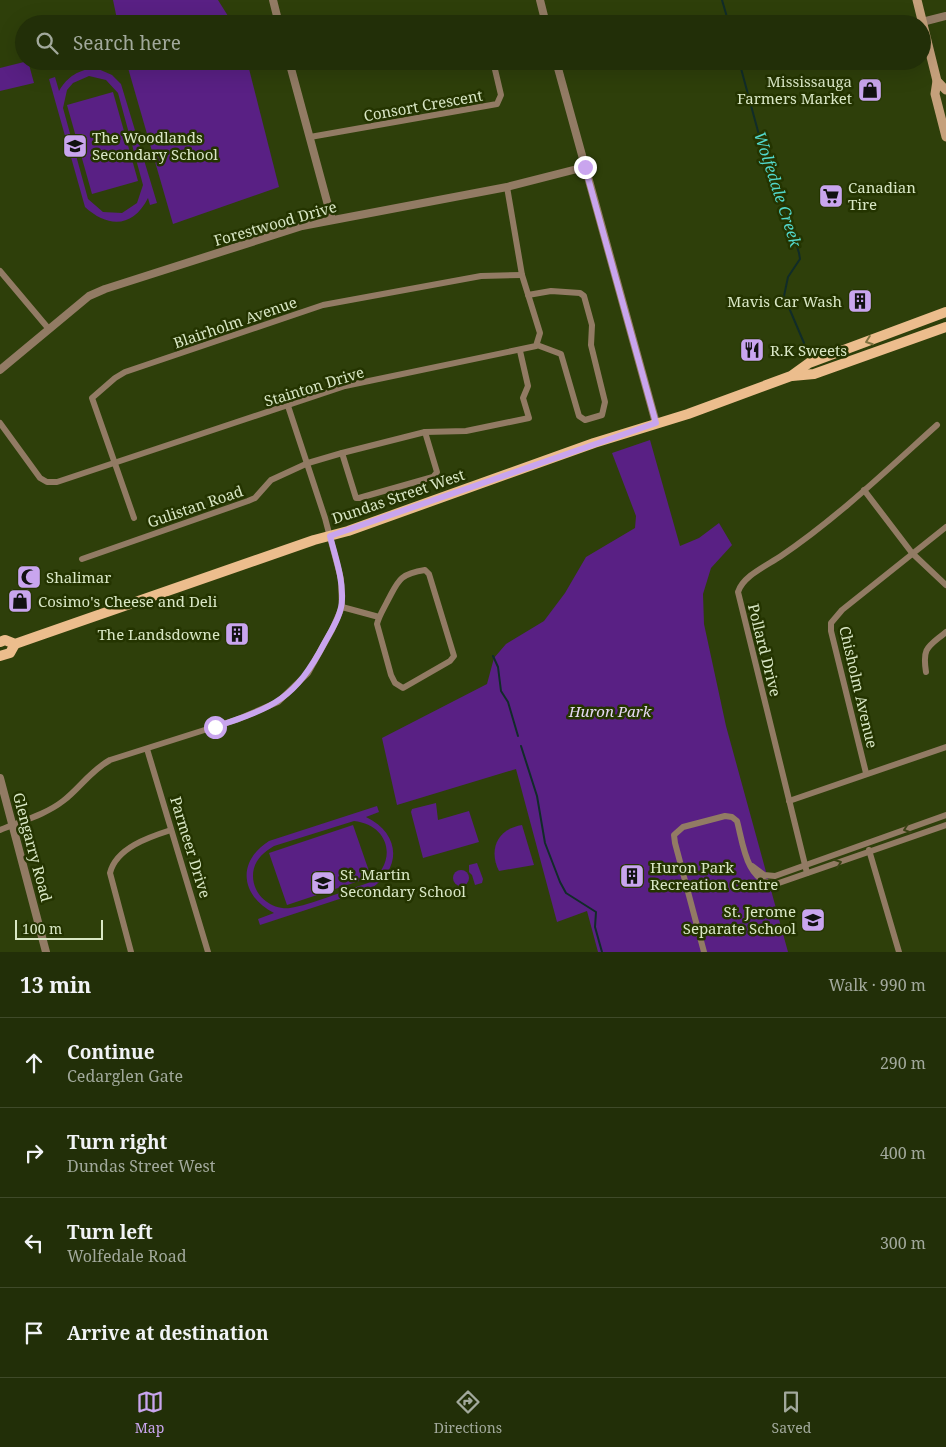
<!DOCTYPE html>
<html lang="en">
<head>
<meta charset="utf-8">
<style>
	:root { --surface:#222f08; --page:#2e3b16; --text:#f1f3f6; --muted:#a2a99c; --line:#3f4a29; --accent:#c9a5ee }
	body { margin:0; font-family:"Noto Serif",serif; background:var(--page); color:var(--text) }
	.scale { position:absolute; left:15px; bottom:12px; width:88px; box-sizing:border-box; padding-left:5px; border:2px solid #d9e7c5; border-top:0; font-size:14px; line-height:18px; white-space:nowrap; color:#d9e7c5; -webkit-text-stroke:4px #243400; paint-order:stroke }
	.stop { position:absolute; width:15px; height:15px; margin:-11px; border:4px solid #c9a5ee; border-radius:50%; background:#fff }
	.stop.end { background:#c9a5ee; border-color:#fff; box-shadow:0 1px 5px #0008 }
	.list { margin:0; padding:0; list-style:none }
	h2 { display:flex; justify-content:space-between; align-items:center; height:65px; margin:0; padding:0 20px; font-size:21px }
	h2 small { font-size:16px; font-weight:400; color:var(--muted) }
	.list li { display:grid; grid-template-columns:32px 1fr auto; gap:15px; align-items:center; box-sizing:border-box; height:90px; padding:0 20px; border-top:1px solid var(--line) }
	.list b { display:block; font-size:19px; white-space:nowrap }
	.list p { margin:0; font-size:16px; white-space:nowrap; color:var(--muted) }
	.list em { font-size:16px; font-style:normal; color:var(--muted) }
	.icon { flex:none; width:28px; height:28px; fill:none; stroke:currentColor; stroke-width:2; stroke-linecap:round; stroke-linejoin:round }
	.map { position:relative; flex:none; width:946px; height:952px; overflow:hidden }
	.search { position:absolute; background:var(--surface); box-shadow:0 5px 20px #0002; left:15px; right:15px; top:15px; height:55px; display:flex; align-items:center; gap:12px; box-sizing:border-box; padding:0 18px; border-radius:28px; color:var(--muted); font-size:19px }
	.sheet { height:425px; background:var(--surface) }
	nav { display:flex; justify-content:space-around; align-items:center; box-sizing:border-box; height:70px; border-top:1px solid var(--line); background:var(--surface); font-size:14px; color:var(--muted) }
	nav a { display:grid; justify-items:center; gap:2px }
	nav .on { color:var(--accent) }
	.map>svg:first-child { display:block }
</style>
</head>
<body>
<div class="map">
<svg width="946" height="952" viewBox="0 0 946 952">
	<rect width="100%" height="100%" fill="#2e3f0a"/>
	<g fill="#592084" fill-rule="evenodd">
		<path d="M113 0H218L233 24H118Z"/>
		<path d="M28 61 34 83 0 91V68Z"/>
		<path d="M126 61H247L279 187 173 224Z"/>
		<path d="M96 68 112 75 121 84 157 203 150 205 148 198C133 228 108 228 85 207L49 79 55 77 59 91C68 76 78 70 96 68ZM89 76 106 80 118 93 143 185 137 203 122 213 103 212 88 199 63 108 67 90 73 83Z"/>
		<path d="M113 92 138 181 92 194 67 105Z"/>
		<path d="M650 440 680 546 699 538 719 523 732 545 711 568 703 594 704 624 726 726 788 952H598L587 911 557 922 516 769 397 805 382 738 487 684 494 658 506 644 544 621 565 593 586 557 635 528 636 516 612 453Z"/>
		<path d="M436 803 438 820 469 811 479 842 423 858 411 812 412 809Z"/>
		<path d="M377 806 379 812 366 817C400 833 403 869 370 889L260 925 258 919 274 913C241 896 236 862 269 841ZM354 821C391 825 398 864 368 883 346 890 311 905 290 908 271 910 253 895 253 876 253 862 262 853 274 846Z"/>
		<path d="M353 825 371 877 287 905 269 853Z"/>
		<path d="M522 825 534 865 499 871C488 849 498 829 522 825Z"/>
		<path d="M477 863 483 879 482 883 475 885 472 875 469 872V865Z"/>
		<circle cx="461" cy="878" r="8"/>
	</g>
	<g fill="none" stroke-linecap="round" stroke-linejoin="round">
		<g stroke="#112c29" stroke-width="2">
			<path d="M722 0 729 24"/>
			<path d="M739 61 766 161 777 181 799 253 800 259 788 277 784 296 804 343"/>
			<path d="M493 656 498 667 501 691 508 702 518 736"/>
			<path d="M521 746 537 796 545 843 560 882 566 893 596 912 595 927 602 952"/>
		</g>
		<g stroke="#927b64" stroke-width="6">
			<path d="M471 24H482"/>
			<path d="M310 137 497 104 501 95 493 61"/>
			<path d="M0 271 48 328"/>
			<path d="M528 295 551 291 580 293 584 296 592 325 591 345 605 402 602 415 585 420 579 416 561 354 537 345"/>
			<path d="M0 423 40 478 47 482H57L345 386 536 346 540 333 522 275 507 187"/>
			<path d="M342 453 356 498H359L433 477 437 472 425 432"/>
			<path d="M864 490 912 553 946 585"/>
			<path d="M134 518 92 398 115 378 125 372 323 305 481 276 522 275"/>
			<path d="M82 559 248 501 255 498 271 480 308 463 342 453 425 432 466 431 529 418 523 398 528 386 520 351"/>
			<path d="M425 570 429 574 454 656 450 661 403 688 395 683 391 675 377 624C379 616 383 610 387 602 398 582 398 574 425 570Z"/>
			<path d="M342 607 379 617"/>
			<path d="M926 672C922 647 928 647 946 632"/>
			<path d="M147 749 208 952"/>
			<path d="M866 773 831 631V623L842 610 946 527"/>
			<path d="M789 801 946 747"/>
			<path d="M0 830C21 821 45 815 63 801 80 788 90 771 110 760L236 720 278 702 308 673 332 630 342 607 341 579 325 518 288 406"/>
			<path d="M869 850 899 952"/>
			<path d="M752 866 764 875 775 876 946 815"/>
			<path d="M807 873 738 592C743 576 766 566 781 556 837 518 887 470 937 425"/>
			<path d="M131 952 110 873C116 848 149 837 171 830"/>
			<path d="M704 952 675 843 674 835 683 827 725 816 732 817 737 821C743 843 746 883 776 884L946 825"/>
		</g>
		<g stroke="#927b64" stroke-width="8">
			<path d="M273 0 279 24"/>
			<path d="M540 0 546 24"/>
			<path d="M922 22 946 16"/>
			<path d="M289 61 332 220"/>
			<path d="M556 61 656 423"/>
			<path d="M0 370 89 296 105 289 302 226 507 187 585 167"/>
			<path d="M0 778 46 952"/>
		</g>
		<g stroke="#c5a07b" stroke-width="9">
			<path d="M917 0 937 81 935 94 946 137"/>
			<path d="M937 81 946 90"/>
		</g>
		<g stroke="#ecbd8d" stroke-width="10">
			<path d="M792 376 814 374 946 327"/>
			<path d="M0 642 5 640 15 644 35 637 314 540 348 531 594 443 688 414 791 376 809 363 946 312"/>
			<path d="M0 656 10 653 15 644"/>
		</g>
	</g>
	<defs><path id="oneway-chevron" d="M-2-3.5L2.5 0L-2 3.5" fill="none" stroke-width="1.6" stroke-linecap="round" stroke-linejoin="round" transform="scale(1.25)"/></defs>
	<use stroke="#7e723f" href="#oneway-chevron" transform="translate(869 341) rotate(160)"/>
	<g stroke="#3a4214">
		<use href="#oneway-chevron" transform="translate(907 829) rotate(161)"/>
		<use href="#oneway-chevron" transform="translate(838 863) rotate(-20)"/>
	</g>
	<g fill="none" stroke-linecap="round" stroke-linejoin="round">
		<path stroke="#c9a5ee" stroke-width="6" d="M215 727C275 707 295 699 325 642 332 629 342 614 342 599 343 578 335 556 330 536L656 423 585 167"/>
	</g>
	<defs>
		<symbol id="shop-square" viewBox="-11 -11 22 22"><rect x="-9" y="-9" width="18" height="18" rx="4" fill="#c9a5ee" stroke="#243400"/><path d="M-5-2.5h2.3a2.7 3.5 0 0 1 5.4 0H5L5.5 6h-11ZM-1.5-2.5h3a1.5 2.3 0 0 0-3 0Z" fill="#111"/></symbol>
		<symbol id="school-square" viewBox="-11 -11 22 22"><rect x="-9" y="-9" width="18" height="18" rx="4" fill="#c9a5ee" stroke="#243400"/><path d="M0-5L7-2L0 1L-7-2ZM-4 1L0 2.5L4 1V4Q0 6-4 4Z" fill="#111"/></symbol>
		<symbol id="supermarket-square" viewBox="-11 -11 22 22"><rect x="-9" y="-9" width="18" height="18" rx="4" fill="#c9a5ee" stroke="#243400"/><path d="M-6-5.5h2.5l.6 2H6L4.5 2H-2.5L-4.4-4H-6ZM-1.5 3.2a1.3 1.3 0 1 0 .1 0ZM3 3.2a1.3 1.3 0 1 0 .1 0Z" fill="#111"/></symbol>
		<symbol id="building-square" viewBox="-11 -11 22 22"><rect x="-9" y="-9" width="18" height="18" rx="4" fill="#c9a5ee" stroke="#243400"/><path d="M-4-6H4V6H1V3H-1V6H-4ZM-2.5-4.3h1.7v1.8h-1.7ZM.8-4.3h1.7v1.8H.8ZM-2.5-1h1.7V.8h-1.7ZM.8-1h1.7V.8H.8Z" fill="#111"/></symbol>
		<symbol id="restaurant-square" viewBox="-11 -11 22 22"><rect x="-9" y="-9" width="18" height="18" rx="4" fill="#c9a5ee" stroke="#243400"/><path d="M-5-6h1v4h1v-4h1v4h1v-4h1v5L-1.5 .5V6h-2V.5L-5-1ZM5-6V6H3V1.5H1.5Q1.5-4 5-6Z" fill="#111"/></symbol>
		<symbol id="mosque-square" viewBox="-11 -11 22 22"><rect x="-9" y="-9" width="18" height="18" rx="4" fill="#c9a5ee" stroke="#243400"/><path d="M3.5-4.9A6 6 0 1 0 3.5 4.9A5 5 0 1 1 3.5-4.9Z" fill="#111"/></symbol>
	</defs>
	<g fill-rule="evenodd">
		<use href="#shop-square" x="856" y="76" width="28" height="28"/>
		<use href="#school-square" x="61" y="132" width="28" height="28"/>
		<use href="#supermarket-square" x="817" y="182" width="28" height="28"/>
		<use href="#building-square" x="846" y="287" width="28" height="28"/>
		<use href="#restaurant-square" x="738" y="336" width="28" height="28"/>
		<use href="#mosque-square" x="15" y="563" width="28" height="28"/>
		<use href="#shop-square" x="6" y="587" width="28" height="28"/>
		<use href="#building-square" x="223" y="620" width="28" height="28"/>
		<use href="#building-square" x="618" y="862" width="28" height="28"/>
		<use href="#school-square" x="309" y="869" width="28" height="28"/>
		<use href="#school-square" x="799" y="906" width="28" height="28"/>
	</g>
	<g text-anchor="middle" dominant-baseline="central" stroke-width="5" stroke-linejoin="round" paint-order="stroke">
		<g font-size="15" fill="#d9e7c5" stroke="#243400" text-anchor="start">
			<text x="852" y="81" text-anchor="end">Mississauga<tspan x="852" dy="17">Farmers Market</tspan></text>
			<text x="92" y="137">The Woodlands<tspan x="92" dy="17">Secondary School</tspan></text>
			<text x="848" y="187">Canadian<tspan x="848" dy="17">Tire</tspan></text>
			<text x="842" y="301" text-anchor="end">Mavis Car Wash</text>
			<text x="770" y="350">R.K Sweets</text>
			<text x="46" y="577">Shalimar</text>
			<text x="38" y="601">Cosimo's Cheese and Deli</text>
			<text x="220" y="634" text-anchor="end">The Landsdowne</text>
			<text x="650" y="867">Huron Park<tspan x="650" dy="17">Recreation Centre</tspan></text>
			<text x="340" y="874">St. Martin<tspan x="340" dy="17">Secondary School</tspan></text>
			<text x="796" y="911" text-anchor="end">St. Jerome<tspan x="796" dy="17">Separate School</tspan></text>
		</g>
		<g font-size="15" fill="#d9e7c5" stroke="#243400">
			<text transform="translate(423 105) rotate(-10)">Consort Crescent</text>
			<text transform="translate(275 223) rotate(-16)">Forestwood Drive</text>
			<text transform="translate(235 322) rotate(-19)">Blairholm Avenue</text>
			<text transform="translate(314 386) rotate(-17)">Stainton Drive</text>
			<text transform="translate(398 496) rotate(-19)">Dundas Street West</text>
			<text transform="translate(195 506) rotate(-19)">Gulistan Road</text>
			<text transform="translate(765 650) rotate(76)">Pollard Drive</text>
			<text transform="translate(859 687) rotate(77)">Chisholm Avenue</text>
			<text transform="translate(33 847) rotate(75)">Glengarry Road</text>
			<text transform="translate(191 847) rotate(73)">Parmeer Drive</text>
		</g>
		<g font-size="15" font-style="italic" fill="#e6d9f4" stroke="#243400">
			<text x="610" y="711">Huron Park</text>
		</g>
		<g font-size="16" font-style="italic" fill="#52d8cb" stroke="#243400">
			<text transform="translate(778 189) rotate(72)">Wolfedale Creek</text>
		</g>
	</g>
</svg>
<div class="scale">100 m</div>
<div class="stop" style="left:215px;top:727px"></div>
<div class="stop end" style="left:585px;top:167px"></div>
<div class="search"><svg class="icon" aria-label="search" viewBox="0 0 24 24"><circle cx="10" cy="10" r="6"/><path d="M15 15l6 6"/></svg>Search here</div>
</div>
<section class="sheet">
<h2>13 min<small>Walk · 990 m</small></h2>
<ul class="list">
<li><svg class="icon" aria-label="ahead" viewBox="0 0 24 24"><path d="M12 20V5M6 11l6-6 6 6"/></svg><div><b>Continue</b><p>Cedarglen Gate</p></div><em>290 m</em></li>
<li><svg class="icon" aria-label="right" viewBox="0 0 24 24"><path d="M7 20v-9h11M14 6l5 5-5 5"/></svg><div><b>Turn right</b><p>Dundas Street West</p></div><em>400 m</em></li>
<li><svg class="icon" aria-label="left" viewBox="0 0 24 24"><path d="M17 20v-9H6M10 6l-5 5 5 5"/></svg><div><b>Turn left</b><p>Wolfedale Road</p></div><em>300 m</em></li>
<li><svg class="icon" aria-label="arrive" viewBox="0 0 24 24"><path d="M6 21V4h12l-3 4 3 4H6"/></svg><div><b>Arrive at destination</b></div></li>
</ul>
</section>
<nav>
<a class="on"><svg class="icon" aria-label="map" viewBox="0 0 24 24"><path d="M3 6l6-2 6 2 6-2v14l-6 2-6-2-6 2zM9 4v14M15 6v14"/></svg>Map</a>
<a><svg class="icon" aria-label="directions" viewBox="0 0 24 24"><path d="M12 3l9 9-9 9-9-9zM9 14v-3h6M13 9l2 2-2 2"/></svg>Directions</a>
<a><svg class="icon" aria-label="saved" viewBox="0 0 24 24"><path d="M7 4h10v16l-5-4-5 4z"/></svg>Saved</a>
</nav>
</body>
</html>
